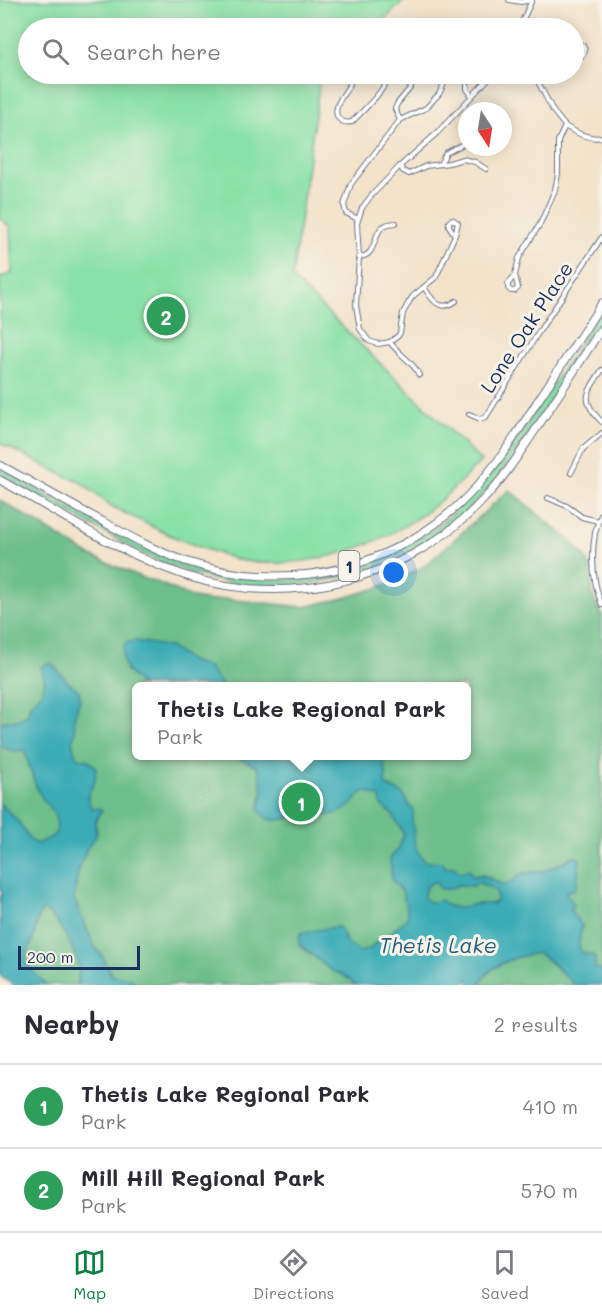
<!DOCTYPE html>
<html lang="en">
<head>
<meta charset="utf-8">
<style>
	:root { --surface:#fff; --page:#f2f2f3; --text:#2b2b33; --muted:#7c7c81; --line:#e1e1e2; --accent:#0b8043 }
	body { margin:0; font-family:Mali,sans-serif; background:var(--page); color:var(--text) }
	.compass { position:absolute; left:458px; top:102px; width:54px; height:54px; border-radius:50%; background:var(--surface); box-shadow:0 3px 15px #0003; rotate:168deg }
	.scale { position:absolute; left:18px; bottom:15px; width:122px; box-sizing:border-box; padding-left:6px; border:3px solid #1b2f5e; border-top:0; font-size:16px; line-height:21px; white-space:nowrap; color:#1b2f5e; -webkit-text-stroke:4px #f7f3e8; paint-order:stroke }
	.you { position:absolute; left:394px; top:573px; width:21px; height:21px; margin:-15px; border:4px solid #fff; border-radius:50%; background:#1a73e8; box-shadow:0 0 0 9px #1a73e833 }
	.badge { display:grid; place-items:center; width:39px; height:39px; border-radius:50%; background:var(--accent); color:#fff; font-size:20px; font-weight:700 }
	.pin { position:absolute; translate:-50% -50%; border:3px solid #fff; box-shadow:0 2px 6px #0006 }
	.popup { position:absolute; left:132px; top:682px; width:339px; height:78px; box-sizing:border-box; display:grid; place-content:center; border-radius:9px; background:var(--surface); filter:drop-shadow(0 2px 4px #0005); font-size:20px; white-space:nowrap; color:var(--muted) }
	.popup b { font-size:22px; color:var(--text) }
	.popup::after { content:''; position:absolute; left:50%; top:100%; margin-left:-12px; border:12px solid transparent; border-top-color:var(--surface) }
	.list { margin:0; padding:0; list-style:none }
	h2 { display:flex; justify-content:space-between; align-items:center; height:78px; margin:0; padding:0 24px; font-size:26px }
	h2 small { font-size:20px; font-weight:400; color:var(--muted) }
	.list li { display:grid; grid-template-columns:39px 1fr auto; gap:18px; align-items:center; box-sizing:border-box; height:84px; padding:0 24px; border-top:2px solid var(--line) }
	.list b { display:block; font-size:22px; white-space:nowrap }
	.list p { margin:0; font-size:20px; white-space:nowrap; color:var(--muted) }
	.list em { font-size:20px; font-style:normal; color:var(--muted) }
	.icon { flex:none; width:33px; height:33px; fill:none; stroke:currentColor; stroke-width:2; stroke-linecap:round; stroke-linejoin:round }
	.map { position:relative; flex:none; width:602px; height:985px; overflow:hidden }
	.search { position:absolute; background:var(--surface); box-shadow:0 3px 15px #0003; left:18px; right:18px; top:18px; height:66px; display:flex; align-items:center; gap:15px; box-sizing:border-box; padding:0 21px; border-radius:33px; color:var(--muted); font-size:22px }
	.sheet { height:246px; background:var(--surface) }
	nav { display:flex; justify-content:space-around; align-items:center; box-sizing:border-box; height:84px; border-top:2px solid var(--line); background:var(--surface); font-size:16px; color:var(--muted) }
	nav a { display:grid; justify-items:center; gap:3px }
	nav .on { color:var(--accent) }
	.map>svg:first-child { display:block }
</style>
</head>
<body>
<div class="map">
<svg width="602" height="985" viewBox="0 0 602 985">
	<rect width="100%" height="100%" fill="#f7f3e8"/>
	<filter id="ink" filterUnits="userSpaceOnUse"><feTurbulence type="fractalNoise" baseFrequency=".0167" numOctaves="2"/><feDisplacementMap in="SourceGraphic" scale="12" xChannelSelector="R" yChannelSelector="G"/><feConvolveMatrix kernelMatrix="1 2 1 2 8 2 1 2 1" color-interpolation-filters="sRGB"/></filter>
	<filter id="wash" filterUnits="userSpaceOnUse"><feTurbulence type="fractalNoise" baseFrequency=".008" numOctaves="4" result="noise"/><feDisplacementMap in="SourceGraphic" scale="24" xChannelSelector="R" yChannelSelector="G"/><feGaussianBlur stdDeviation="1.35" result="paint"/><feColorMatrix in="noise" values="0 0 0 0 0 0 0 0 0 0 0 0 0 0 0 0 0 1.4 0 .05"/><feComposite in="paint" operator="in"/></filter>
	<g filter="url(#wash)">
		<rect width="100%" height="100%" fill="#f3e3cb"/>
		<g fill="#88e1a6" stroke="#528882" stroke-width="1.5">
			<path d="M0 0H405L375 28H28V74H326L320 80 292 278 481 461C461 481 442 502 417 518 371 550 301 570 244 561 237 560 230 557 223 555 198 547 174 538 151 526 138 519 123 513 110 505 98 497 87 486 74 478L67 477 0 443V278L12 273 10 227 0 218V63L2 54H0Z"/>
			<path d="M602 309V320C579 356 556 392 532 427 516 451 500 475 481 496 416 565 316 598 223 581 196 576 171 566 146 555L0 475V469C58 499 119 541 181 563 220 577 264 584 306 578 317 576 329 572 341 568 356 564 374 561 388 555 462 522 500 466 543 400 562 370 582 340 602 309Z"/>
		</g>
		<g fill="#6ebf8b" stroke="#447774" stroke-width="1.5">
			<path d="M509 490 572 542 584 556 590 565 593 598 602 615V970L595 968V956L586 954 580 951 579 942 582 926 574 916 570 909 573 904 567 895 566 891 574 890 577 882 580 859 572 856 562 863 543 871 532 872 520 874 513 881 504 885C496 883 491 876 482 875 478 875 475 876 472 876 462 875 447 871 442 862H425L415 848 413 841 414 836 410 807 403 794 385 785 386 771 384 766 385 756H466V686H223L208 667 190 661 169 647 135 641 125 670 142 686H136V756H235L258 767 263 791 259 809 297 815 303 812 318 815 348 807 364 791 380 797 387 809 392 814 404 834 398 850 393 854 392 880 402 891 409 914 406 920 398 926 392 933 375 943 370 949 360 952 345 941 343 934 312 931 300 933 299 938V945L332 971C342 973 348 978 355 985H139L129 978 113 976 107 967 102 956 94 946 74 899 78 872 87 848 97 831 95 822 102 810 92 809 88 801V792L91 787 88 760 77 758 74 751 72 740 75 733 74 718 80 699 79 691 68 682 52 665H47L41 667 45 681 40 695 30 704 27 716 16 720 0 722V500L89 555 148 580H152L194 598 209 601 226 599 304 607 344 598 377 588 408 575 426 565Z"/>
			<path d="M0 746C7 747 12 754 20 750L25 751C29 765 33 781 40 794 48 809 60 812 57 833L50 838 36 844 31 841 20 824 0 803Z"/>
			<path d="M435 881 472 886 477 882 491 888 496 891 497 900 492 904H476L461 908 452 907 442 903H430L424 898V894L428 884Z"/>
			<path d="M43 910C57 915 79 956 79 971 79 975 77 980 77 985H46L25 963C25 950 31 950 33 939 36 929 36 918 43 910Z"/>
			<path d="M538 953C552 962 563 974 575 985H479C490 964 516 956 538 953Z"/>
		</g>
		<g fill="#3bacb6" stroke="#2b6e8a" stroke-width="1.5" fill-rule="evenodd">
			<path d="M135 641 169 647 190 661 208 667 223 686H142C128 673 118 665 125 643Z"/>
			<path d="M47 664H52L68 682 79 691 80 699 74 718 75 733 72 740 74 751 77 758 88 760 96 767C95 772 96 778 94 783 88 797 84 792 92 809L100 808 102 810 95 822 96 836 87 848 78 872 74 899 94 946 102 956 107 967 112 976 129 978 139 985H77C77 980 79 975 79 971 79 956 57 915 43 910 36 917 36 929 33 939 31 949 25 950 25 963L46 985H13L0 976V897L2 894 0 889V803L20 824 31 841 36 844 50 838 56 833C60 813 48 809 40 794 33 781 29 765 25 751L20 750C12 754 8 747 0 746V722L16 720 27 716C30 705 31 700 40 695L45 681 41 667Z"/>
			<path d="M235 756H385L384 766 386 771 385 785 403 794 410 807 413 809C414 813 413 816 412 819 412 824 414 829 414 834 414 848 417 851 425 862H442L446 868 453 866 460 873 469 870 473 876C490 875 490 881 504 885L513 881 520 874 532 872 543 871 562 863 573 856 580 859 577 882 574 890 566 891 567 895 574 904 570 910 574 916 582 926 579 942 580 951 586 954 595 956V968L602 970V985H575C563 974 553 961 538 953 516 956 490 964 479 985H469L470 983 469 980 462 985H355C348 978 342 973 332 971L299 944V938L301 933 328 928 339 927 343 934 345 941 360 952 370 949 375 943 392 933 398 926 406 920 408 914 402 891 392 880 390 859 393 854 398 850 404 834 392 814 381 805 380 797 364 791C358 797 353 804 346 809 333 818 317 815 303 812 293 818 276 824 265 817 263 815 261 812 259 809L263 791 258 767ZM435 881 440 889H450L458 885 472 886H474L477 882 491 888 496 891 497 900 492 904C487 904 482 903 477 904 462 906 454 913 440 900L430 903 424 898V893L428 885Z"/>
		</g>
	</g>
	<g filter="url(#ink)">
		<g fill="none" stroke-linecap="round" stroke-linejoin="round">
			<defs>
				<g id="minor">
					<path d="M509 0 521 2 532 0"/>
					<path d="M519 28 532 0"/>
					<path d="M574 48 578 45H583L585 51 583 55 579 56 574 53"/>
					<path d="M350 84C345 93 330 109 339 119 343 123 347 123 352 122 366 107 383 93 390 74"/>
					<path d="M472 96 467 89V83L476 74"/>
					<path d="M400 120 395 109 397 104 411 87 410 80 406 74"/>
					<path d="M565 126C576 133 589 140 602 137"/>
					<path d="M440 164 446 153 467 142"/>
					<path d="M400 166 403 171 409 174 426 166 449 163 463 159 475 162 486 169"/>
					<path d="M358 219 346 213 344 205 351 184 400 120 426 108 439 94 443 86 446 74"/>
					<path d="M452 219 458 223 455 235 449 226V222Z"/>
					<path d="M455 235 436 277 413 296 409 302 403 313 400 333 398 336 390 342 378 344 369 341 360 329 356 305 359 257 357 223 362 208 371 196 400 166 437 133 493 74"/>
					<path d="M359 257C379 256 371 231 386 225 389 223 393 224 396 223"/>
					<path d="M515 275 518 288 515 291H511L508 288V284L515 275 519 258 540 224 555 190 558 174V141L565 126 553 111 534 74"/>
					<path d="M424 287C432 300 440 313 456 301"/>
					<path d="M390 342C398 354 414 362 419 375"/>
					<path d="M602 370C586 394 580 400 602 422"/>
					<path d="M469 414 480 419 486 417 540 330 602 237"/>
					<path d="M571 473 583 449 602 433"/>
					<path d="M548 498 567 506 582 517 598 521"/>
					<path d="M602 513C589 538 591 580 602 605"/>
				</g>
				<g id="motorway">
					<path d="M0 465C33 483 66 502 100 520 127 535 155 551 185 561 226 575 269 579 311 574 380 565 445 528 488 473 506 451 522 426 537 402 559 369 581 336 602 303"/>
					<path d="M0 480C54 510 107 545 165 568 273 613 403 586 483 500 505 477 522 450 540 423 561 392 581 360 602 328"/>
				</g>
			</defs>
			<use href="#minor" stroke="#676e84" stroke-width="6"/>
			<use href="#motorway" stroke="#676e84" stroke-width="9"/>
			<use href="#minor" stroke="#fff" stroke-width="4"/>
			<use href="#motorway" stroke="#fff" stroke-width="7"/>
		</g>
	</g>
	<g text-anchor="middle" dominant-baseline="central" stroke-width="6" stroke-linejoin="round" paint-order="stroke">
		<rect fill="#f7f3e8" stroke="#5d6a87" stroke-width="1.5" x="338.5" y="551" width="21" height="30" rx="4.5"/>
		<g font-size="18" font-weight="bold" fill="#1b2f5e">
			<text x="349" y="566">1</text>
		</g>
		<g font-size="20" fill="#1b2f5e" stroke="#f7f3e8">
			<text transform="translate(526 327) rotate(-57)">Lone Oak Place</text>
		</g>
		<g font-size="21" font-style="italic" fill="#265b7d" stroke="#f7f3e8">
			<text x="438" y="944">Thetis Lake</text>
		</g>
	</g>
</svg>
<svg class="compass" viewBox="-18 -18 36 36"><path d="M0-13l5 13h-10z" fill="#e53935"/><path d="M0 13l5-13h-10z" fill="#7c7c81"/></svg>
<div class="scale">200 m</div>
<div class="you"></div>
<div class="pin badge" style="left:301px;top:802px;background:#2e9e5b">1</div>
<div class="popup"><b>Thetis Lake Regional Park</b>Park</div>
<div class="pin badge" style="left:166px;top:316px;background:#2e9e5b">2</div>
<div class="search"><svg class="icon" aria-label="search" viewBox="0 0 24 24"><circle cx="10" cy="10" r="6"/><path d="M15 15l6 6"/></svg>Search here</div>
</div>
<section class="sheet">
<h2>Nearby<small>2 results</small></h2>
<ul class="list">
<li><span class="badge" style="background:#2e9e5b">1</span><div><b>Thetis Lake Regional Park</b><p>Park</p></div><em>410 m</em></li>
<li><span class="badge" style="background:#2e9e5b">2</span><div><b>Mill Hill Regional Park</b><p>Park</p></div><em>570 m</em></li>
</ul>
</section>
<nav>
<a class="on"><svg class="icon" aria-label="map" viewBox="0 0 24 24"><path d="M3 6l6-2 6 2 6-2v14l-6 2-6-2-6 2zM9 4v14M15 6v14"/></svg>Map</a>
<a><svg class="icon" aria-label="directions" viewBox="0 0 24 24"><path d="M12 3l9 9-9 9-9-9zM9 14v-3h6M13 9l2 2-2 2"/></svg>Directions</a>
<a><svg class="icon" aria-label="saved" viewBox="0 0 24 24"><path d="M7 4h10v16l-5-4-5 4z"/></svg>Saved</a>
</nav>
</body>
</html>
